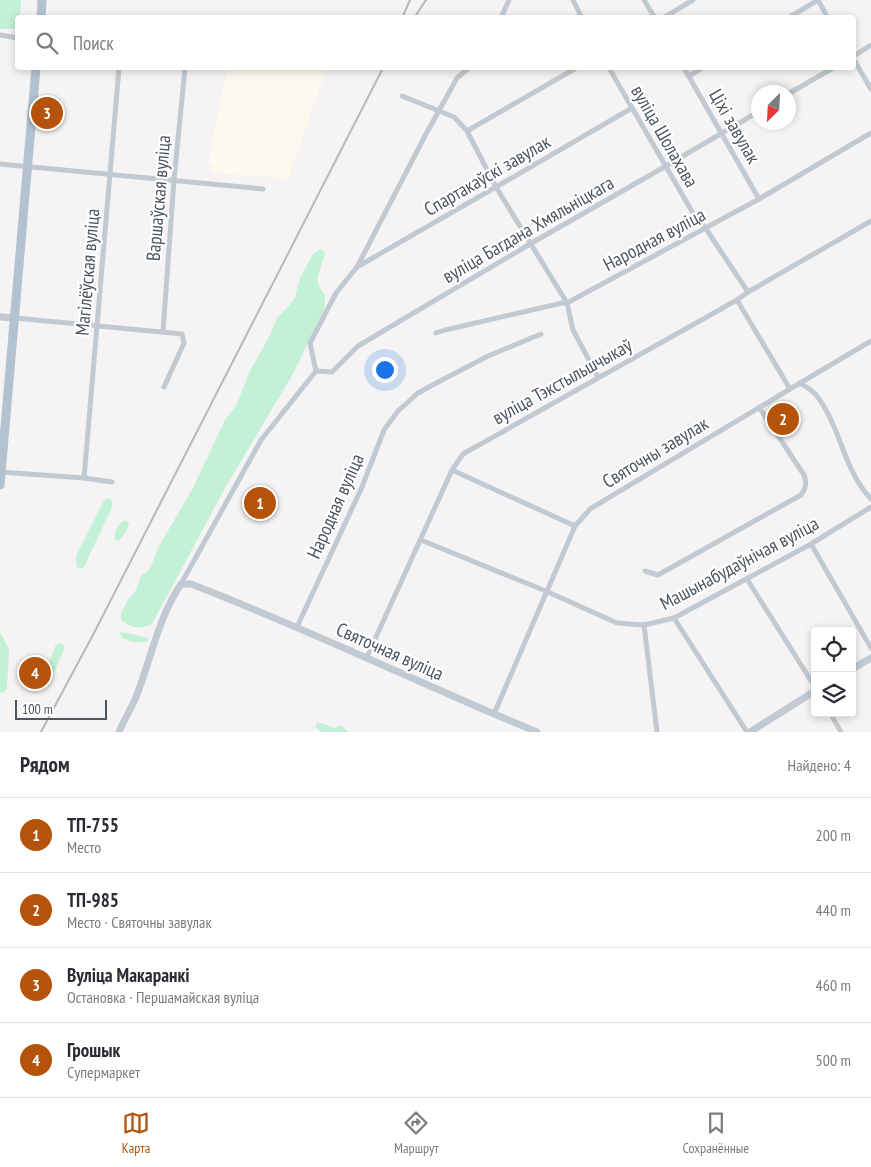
<!DOCTYPE html>
<html lang="ru">
<head>
<meta charset="utf-8">
<style>
	:root { --surface:#fff; --page:#f7f7f7; --text:#2b2b33; --muted:#7c7c81; --line:#e1e1e2; --accent:#b45309 }
	body { margin:0; font-family:"PT Sans Narrow",sans-serif; background:var(--page); color:var(--text) }
	.controls { position:absolute; right:15px; bottom:15px; display:grid; overflow:hidden; border-radius:5px; box-shadow:0 2px 8px #0003 }
	.controls button { width:45px; height:45px; display:grid; place-items:center; padding:0; border:0; border-bottom:1px solid var(--line); background:var(--surface); color:var(--text); font:25px sans-serif }
	.compass { position:absolute; left:751px; top:85px; width:45px; height:45px; border-radius:50%; background:var(--surface); box-shadow:0 2px 8px #0003; rotate:204deg }
	.scale { position:absolute; left:15px; bottom:12px; width:92px; box-sizing:border-box; padding-left:5px; border:2px solid #4a5661; border-top:0; font-size:14px; line-height:18px; white-space:nowrap; color:#4a5661; -webkit-text-stroke:4px #fff; paint-order:stroke }
	.you { position:absolute; left:384px; top:369px; width:18px; height:18px; margin:-12px; border:4px solid #fff; border-radius:50%; background:#1a73e8; box-shadow:0 0 0 8px #1a73e833 }
	.badge { display:grid; place-items:center; width:32px; height:32px; border-radius:50%; background:var(--accent); color:#fff; font-size:16px; font-weight:700 }
	.pin { position:absolute; translate:-50% -50%; border:2px solid #fff; box-shadow:0 1px 5px #0006 }
	.list { margin:0; padding:0; list-style:none }
	h2 { display:flex; justify-content:space-between; align-items:center; height:65px; margin:0; padding:0 20px; font-size:21px }
	h2 small { font-size:16px; font-weight:400; color:var(--muted) }
	.list li { display:grid; grid-template-columns:32px 1fr auto; gap:15px; align-items:center; box-sizing:border-box; height:75px; padding:0 20px; border-top:1px solid var(--line) }
	.list b { display:block; font-size:19px; white-space:nowrap }
	.list p { margin:0; font-size:16px; white-space:nowrap; color:var(--muted) }
	.list em { font-size:16px; font-style:normal; color:var(--muted) }
	.icon { flex:none; width:28px; height:28px; fill:none; stroke:currentColor; stroke-width:2; stroke-linecap:round; stroke-linejoin:round }
	.map { position:relative; flex:none; width:871px; height:732px; overflow:hidden }
	.search { position:absolute; background:var(--surface); box-shadow:0 2px 8px #0003; left:15px; right:15px; top:15px; height:55px; display:flex; align-items:center; gap:12px; box-sizing:border-box; padding:0 18px; border-radius:5px; color:var(--muted); font-size:19px }
	.sheet { height:365px; background:var(--surface) }
	nav { display:flex; justify-content:space-around; align-items:center; box-sizing:border-box; height:70px; border-top:1px solid var(--line); background:var(--surface); font-size:14px; color:var(--muted) }
	nav a { display:grid; justify-items:center; gap:2px }
	nav .on { color:var(--accent) }
	.map>svg:first-child { display:block }
</style>
</head>
<body>
<div class="map">
<svg width="871" height="732" viewBox="0 0 871 732">
	<rect width="100%" height="100%" fill="#f5f3f3"/>
	<path fill="#fdf9ef" d="M228 68H316L326 70 288 179H280L271 177 210 173 212 165 208 164 226 72H227Z"/>
	<g fill="#c3f1d5">
		<path d="M0 0H21L20 17 18 18 17 25 14 29H0Z"/>
		<path d="M321 249 325 253 317 279 320 288 325 295V307L294 372 225 488 152 624C138 629 134 629 121 620V613L128 600 136 590 141 576 150 569 159 546 193 488 225 420 237 404 249 373 271 333 277 318 287 308 295 297 300 278 313 254Z"/>
		<path d="M108 498 112 501V507L84 567 80 569 76 566V556L104 500Z"/>
		<path d="M125 520 129 523C127 530 124 536 118 541L115 540C114 530 117 525 125 520Z"/>
		<path d="M0 632 9 649 7 689 4 692 0 693Z"/>
		<path d="M119 632H122L145 637 149 639 148 641C138 644 131 642 122 638Z"/>
		<path d="M61 643 65 647 49 684 44 689 40 688V684L56 645Z"/>
		<path d="M317 723H322L334 728 339 726H342L348 732H322L315 727Z"/>
	</g>
	<g fill="none" stroke-linecap="round" stroke-linejoin="round">
		<g stroke="#c1cad2" stroke-width="5">
			<path d="M573 0 582 18"/>
			<path d="M644 0 655 18"/>
			<path d="M501 18 509 0"/>
			<path d="M663 18 693 0"/>
			<path d="M788 18 818 0 828 18"/>
			<path d="M0 35 18 38"/>
			<path d="M854 56 871 45"/>
			<path d="M854 60 871 89"/>
			<path d="M609 68 694 215 706 229 748 292"/>
			<path d="M684 68 759 199"/>
			<path d="M689 76 702 68"/>
			<path d="M788 94 833 68"/>
			<path d="M402 96 454 117 467 131 496 187 567 303 573 330 598 377"/>
			<path d="M467 131 576 68"/>
			<path d="M0 164 263 189"/>
			<path d="M357 267 496 187 632 108"/>
			<path d="M737 300 790 389"/>
			<path d="M15 318 182 334 184 343 164 387"/>
			<path d="M163 331 174 180 185 68"/>
			<path d="M436 333 445 330 562 303H567L759 199 871 133"/>
			<path d="M316 371 332 372 358 346 530 244 666 166 758 112"/>
			<path d="M800 383C805 386 812 390 816 395 841 426 843 470 871 499"/>
			<path d="M452 470 575 526"/>
			<path d="M0 472 84 478 112 482"/>
			<path d="M84 478 119 68"/>
			<path d="M421 540 548 592 617 623 644 625 674 618 811 544 871 507"/>
			<path d="M811 544 871 648"/>
			<path d="M645 571 658 575 801 495C806 488 807 483 804 475L759 407"/>
			<path d="M747 579 815 687"/>
			<path d="M181 584 261 440 316 371 310 343 336 293 357 267 426 134 457 78 469 68"/>
			<path d="M674 618 747 732"/>
			<path d="M644 625 657 732"/>
			<path d="M297 627 362 487 384 430 398 411 418 393 442 380 488 356 541 334"/>
			<path d="M366 659 452 470 463 454 737 300 748 292 871 221"/>
			<path d="M830 713 841 732"/>
			<path d="M494 714 575 526 590 509 790 389 871 341"/>
		</g>
		<g stroke="#c1cad2" stroke-width="7">
			<path d="M0 317 15 318"/>
			<path d="M852 669 871 658"/>
			<path d="M119 732C124 720 131 709 136 697 151 659 158 618 181 584H191C308 629 421 684 537 732"/>
			<path d="M750 732 815 691"/>
		</g>
		<g stroke="#b3c2d1" stroke-width="9">
			<path d="M41 18 42 0"/>
			<path d="M0 485 36 68"/>
		</g>
		<g stroke="#b5b8bd" stroke-width="2">
			<path d="M402 18 410 0"/>
			<path d="M414 18 426 0"/>
			<path d="M41 732 95 631 383 68"/>
		</g>
	</g>
	<g text-anchor="middle" dominant-baseline="central" stroke-width="4.5" stroke-linejoin="round" paint-order="stroke">
		<g font-size="19" fill="#4a5661" stroke="#fff">
			<text transform="translate(735 126) rotate(60)">Ціхі завулак</text>
			<text transform="translate(665 136) rotate(60)">вуліца Шолахава</text>
			<text transform="translate(487 175) rotate(-30)">Спартакаўскі завулак</text>
			<text transform="translate(158 198) rotate(-85)">Варшаўская вуліца</text>
			<text transform="translate(528 229) rotate(-30)">вуліца Багдана Хмяльніцкага</text>
			<text transform="translate(654 239) rotate(-28)">Народная вуліца</text>
			<text transform="translate(87 272) rotate(-85)">Магілёўская вуліца</text>
			<text transform="translate(562 381) rotate(-29)">вуліца Тэкстыльшчыкаў</text>
			<text transform="translate(655 452) rotate(-31)">Святочны завулак</text>
			<text transform="translate(335 506) rotate(-66)">Народная вуліца</text>
			<text transform="translate(739 563) rotate(-28)">Машынабудаўнічая вуліца</text>
			<text transform="translate(390 651) rotate(24)">Святочная вуліца</text>
		</g>
	</g>
</svg>
<div class="controls">
<button><svg class="icon" aria-label="locate" viewBox="0 0 24 24"><circle cx="12" cy="12" r="6"/><path d="M12 2v4M12 18v4M2 12h4M18 12h4"/></svg></button>
<button><svg class="icon" aria-label="layers" viewBox="0 0 24 24"><path d="M12 4l9 5-9 5-9-5zM3 14l9 5 9-5"/></svg></button>
</div>
<svg class="compass" viewBox="-18 -18 36 36"><path d="M0-13l5 13h-10z" fill="#e53935"/><path d="M0 13l5-13h-10z" fill="#7c7c81"/></svg>
<div class="scale">100 m</div>
<div class="you"></div>
<div class="pin badge" style="left:260px;top:503px">1</div>
<div class="pin badge" style="left:783px;top:419px">2</div>
<div class="pin badge" style="left:47px;top:113px">3</div>
<div class="pin badge" style="left:35px;top:673px">4</div>
<div class="search"><svg class="icon" aria-label="search" viewBox="0 0 24 24"><circle cx="10" cy="10" r="6"/><path d="M15 15l6 6"/></svg>Поиск</div>
</div>
<section class="sheet">
<h2>Рядом<small>Найдено: 4</small></h2>
<ul class="list">
<li><span class="badge">1</span><div><b>ТП-755</b><p>Место</p></div><em>200 m</em></li>
<li><span class="badge">2</span><div><b>ТП-985</b><p>Место · Святочны завулак</p></div><em>440 m</em></li>
<li><span class="badge">3</span><div><b>Вуліца Макаранкі</b><p>Остановка · Першамайская вуліца</p></div><em>460 m</em></li>
<li><span class="badge">4</span><div><b>Грошык</b><p>Супермаркет</p></div><em>500 m</em></li>
</ul>
</section>
<nav>
<a class="on"><svg class="icon" aria-label="map" viewBox="0 0 24 24"><path d="M3 6l6-2 6 2 6-2v14l-6 2-6-2-6 2zM9 4v14M15 6v14"/></svg>Карта</a>
<a><svg class="icon" aria-label="directions" viewBox="0 0 24 24"><path d="M12 3l9 9-9 9-9-9zM9 14v-3h6M13 9l2 2-2 2"/></svg>Маршрут</a>
<a><svg class="icon" aria-label="saved" viewBox="0 0 24 24"><path d="M7 4h10v16l-5-4-5 4z"/></svg>Сохранённые</a>
</nav>
</body>
</html>
